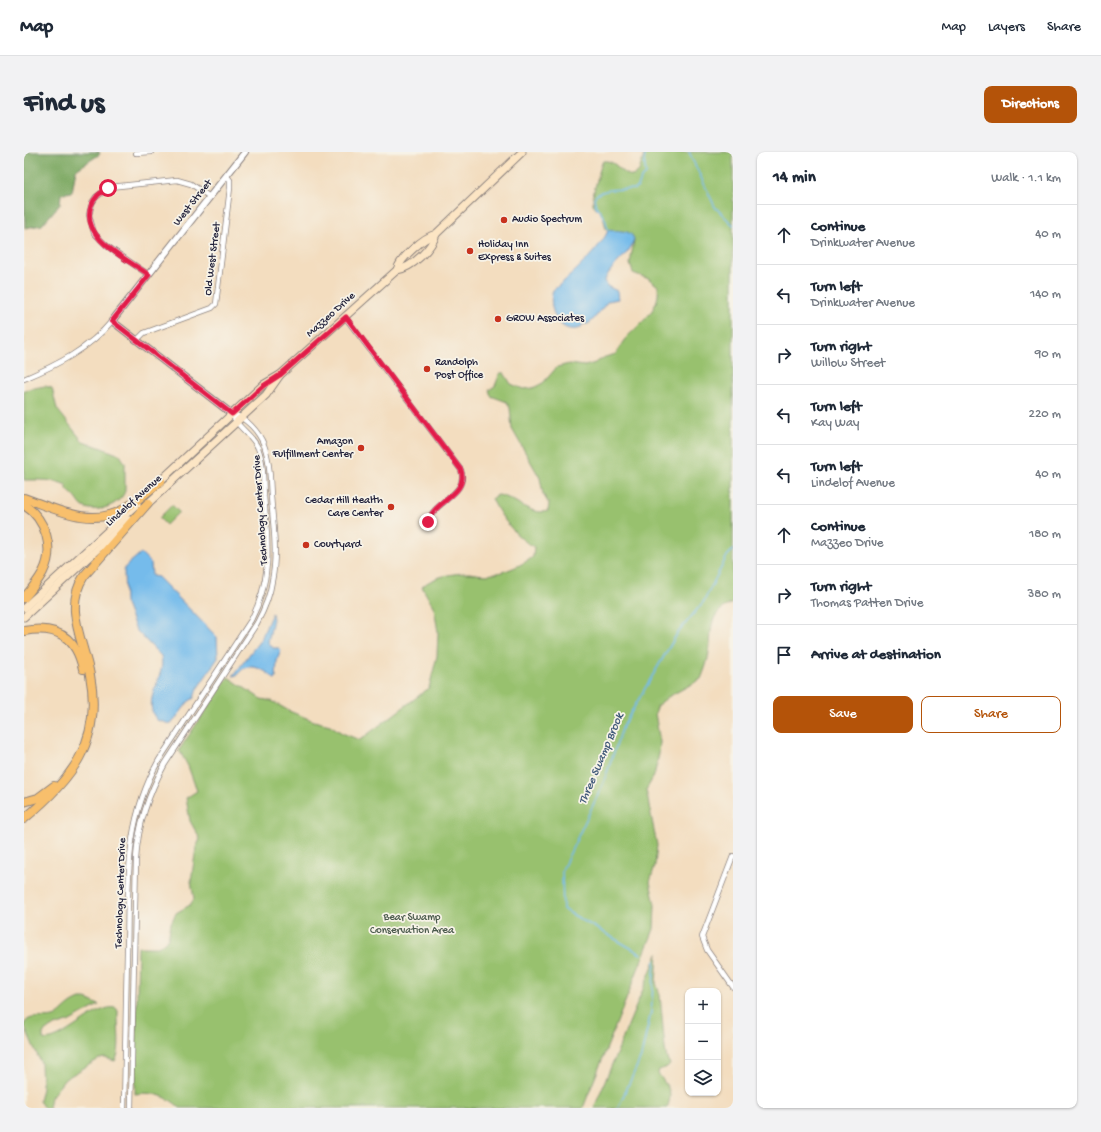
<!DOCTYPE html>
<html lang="en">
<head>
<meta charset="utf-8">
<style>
	:root { --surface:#fff; --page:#f2f2f3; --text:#1f2937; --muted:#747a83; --line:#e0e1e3; --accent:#b45309 }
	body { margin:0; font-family:"Gochi Hand",sans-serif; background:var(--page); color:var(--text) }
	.controls { position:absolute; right:12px; bottom:12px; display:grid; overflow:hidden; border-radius:8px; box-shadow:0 1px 3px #0004 }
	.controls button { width:36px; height:36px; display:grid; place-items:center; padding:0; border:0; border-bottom:1px solid var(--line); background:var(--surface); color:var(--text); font:20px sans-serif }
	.stop { position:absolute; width:12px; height:12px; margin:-9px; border:3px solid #e11d48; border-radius:50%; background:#fff }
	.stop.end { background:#e11d48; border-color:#fff; box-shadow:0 1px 4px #0008 }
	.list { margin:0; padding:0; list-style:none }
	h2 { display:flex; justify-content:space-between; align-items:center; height:52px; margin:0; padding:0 16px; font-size:17px }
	h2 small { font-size:13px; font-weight:400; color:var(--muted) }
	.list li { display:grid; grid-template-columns:26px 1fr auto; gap:12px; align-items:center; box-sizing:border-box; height:60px; padding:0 16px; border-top:1px solid var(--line) }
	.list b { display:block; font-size:15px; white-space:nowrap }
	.list p { margin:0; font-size:13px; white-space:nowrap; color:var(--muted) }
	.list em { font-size:13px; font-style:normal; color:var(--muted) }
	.actions { display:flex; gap:8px; padding:12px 16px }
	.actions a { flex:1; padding:9px 0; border:1px solid var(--accent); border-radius:8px; text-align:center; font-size:14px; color:var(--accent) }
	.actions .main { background:var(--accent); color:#fff }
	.icon { flex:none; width:22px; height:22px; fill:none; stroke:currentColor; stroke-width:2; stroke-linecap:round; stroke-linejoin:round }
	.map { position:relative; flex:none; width:709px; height:956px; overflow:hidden; border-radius:8px }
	header { display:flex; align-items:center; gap:24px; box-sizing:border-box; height:56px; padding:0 20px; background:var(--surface); border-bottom:1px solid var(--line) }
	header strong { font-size:19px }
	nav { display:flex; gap:22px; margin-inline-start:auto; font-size:14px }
	.intro { display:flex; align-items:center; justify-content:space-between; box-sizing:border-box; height:96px; padding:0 24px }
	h1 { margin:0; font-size:28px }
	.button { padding:10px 18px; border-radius:8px; background:var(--accent); color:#fff; font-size:14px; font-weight:700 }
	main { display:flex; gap:24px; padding:0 24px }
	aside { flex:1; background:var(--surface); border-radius:8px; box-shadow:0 1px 3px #0004 }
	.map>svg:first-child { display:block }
</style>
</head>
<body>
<header>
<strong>Map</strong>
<nav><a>Map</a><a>Layers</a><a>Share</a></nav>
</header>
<div class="intro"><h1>Find us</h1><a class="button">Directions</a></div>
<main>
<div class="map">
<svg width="709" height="956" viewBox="0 0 709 956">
	<rect width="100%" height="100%" fill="#f7f3e8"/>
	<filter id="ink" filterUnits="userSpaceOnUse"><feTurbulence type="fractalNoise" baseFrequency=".025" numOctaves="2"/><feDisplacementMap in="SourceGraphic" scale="8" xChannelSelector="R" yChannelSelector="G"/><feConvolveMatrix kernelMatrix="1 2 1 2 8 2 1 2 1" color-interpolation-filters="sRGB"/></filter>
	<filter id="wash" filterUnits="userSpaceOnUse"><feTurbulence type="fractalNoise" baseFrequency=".012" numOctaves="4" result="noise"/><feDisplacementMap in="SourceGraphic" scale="16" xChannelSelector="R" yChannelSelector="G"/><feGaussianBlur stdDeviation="0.9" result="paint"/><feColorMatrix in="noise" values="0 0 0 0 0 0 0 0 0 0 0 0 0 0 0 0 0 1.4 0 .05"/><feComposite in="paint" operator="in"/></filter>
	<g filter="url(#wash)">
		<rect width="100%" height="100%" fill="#f3ddbf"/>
		<g fill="#98c16e" stroke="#5d7254">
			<path d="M621 0H709V451C682 462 689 478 685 500 684 510 680 519 677 527L644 545 634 553 631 561 636 590 635 602 630 624 622 638 633 693 631 713 626 730 631 753 630 777 559 956H156C145 944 126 939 111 942L114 795H134L144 787 147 771 152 761 166 753 170 747 167 729 172 696 176 687 166 669 162 646 173 639 164 614 155 598 204 525 237 547 248 549 265 559 290 569 306 573 318 581 336 588 405 536 413 504 414 480 410 456 398 435C409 424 430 421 445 421 453 422 461 424 469 422 482 420 498 413 509 405L510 395C507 393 504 392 502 390 490 382 473 360 468 346L474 343C491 345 505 364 524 359L525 352 519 342 516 326 488 277 486 256 483 250 467 244 465 238 471 234 476 221H480L487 232 499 237 509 236 519 231 533 215 545 212 561 214 571 211 581 205 592 202C595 197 598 190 602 186 616 171 637 158 634 134L625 127 609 121 606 112 610 88 594 79 582 77 579 64 569 52V43L577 13 579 9C592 7 597 23 609 24L615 19Z"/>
			<path d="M21 234 28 236 33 257 56 286 59 289 96 303 101 311V339C97 352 75 361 62 356 56 354 55 349 51 345 47 340 43 340 42 333 30 327 14 328 0 328V238Z"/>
			<path d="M148 353 155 360 142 373 135 366Z"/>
			<path d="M634 801 632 831 636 843 641 897 643 907 646 912 643 915 635 918 634 921C643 935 650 939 643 956H570Z"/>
			<path d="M56 847H62L75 853 44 870 27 875 19 881V887C36 893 72 851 92 856L94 859C93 872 98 900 91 909L81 906 75 907 41 927 27 945 25 956H20L15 949 18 936 17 911 0 873C5 860 21 869 32 864 41 858 43 852 56 847Z"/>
		</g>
		<path fill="#7aa761" stroke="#4e644e" d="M0 0H75L76 2 52 18 48 40 37 42 36 52 18 73 1 76Z"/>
		<g fill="#74bbeb" stroke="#4b6e93">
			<path d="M584 78C593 80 606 76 610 87 607 103 587 112 581 128L583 134 593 139 594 147 584 149 569 168 564 172H559L556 176C534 184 523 154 529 138 542 129 580 93 584 78Z"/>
			<path d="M117 401 127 411 128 424 134 425 193 485 194 506 173 537 170 546 164 550 150 569 146 572 133 568C116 548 143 525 137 504L112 478 101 450 100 418 103 413Z"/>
			<path d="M248 461 249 467 244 490 249 496H255L257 498 253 509 252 527H250C244 519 228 511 219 517 215 520 214 524 209 524L237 487Z"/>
		</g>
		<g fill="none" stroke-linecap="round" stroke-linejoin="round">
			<g stroke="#74bbeb" stroke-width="1.5">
				<path d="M665 0 691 55 709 73"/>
				<path d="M584 78 581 67 572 54 570 46C576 35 600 38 611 37L614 35 617 27 622 22 620 8 622 0"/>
				<path d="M617 802 539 757 538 718 579 632 599 574 653 482 680 449 703 404 709 398"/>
				<path d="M594 956 617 905 627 860 631 808"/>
			</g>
		</g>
	</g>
	<g filter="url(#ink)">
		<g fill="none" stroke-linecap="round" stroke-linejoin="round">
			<defs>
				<g id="minor">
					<path d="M112 1 127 0"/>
					<path d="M125 123 83 94 70 81 65 63 68 51 72 45 86 35 153 28 167 32 186 45"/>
					<path d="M321 165 437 318C445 343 409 349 404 370"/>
					<path d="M113 188 120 181 188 156 192 152 206 36V28L203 24"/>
					<path d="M0 227C33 213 65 197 88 169"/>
					<path d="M709 704 678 785 683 798 709 835"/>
					<path d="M100 956C101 904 102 852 103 801 105 731 99 672 135 608L227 468C249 426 244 390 240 345 239 329 240 311 234 296 228 282 213 276 208 262"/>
					<path d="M107 956 112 707C114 673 124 642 141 612L233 471C240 458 246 444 248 429 254 401 249 372 247 344 246 327 246 309 240 293 235 280 222 265 208 262"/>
				</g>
				<path id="tertiary" d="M208 262 88 169 221 0"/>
				<g id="secondary">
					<path d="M373 118C376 106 400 85 412 82"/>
					<path d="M133 332 239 233 256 223 373 118C388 116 408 96 412 82L498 0"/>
					<path d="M120 355 242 243 256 223"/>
					<path d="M0 456 113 352"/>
					<path d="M0 465 105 368"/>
				</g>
				<g id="motorway">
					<path d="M0 346C32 357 68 376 100 357 114 349 125 338 137 329"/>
					<path d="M0 353C22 367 31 397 19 420 14 429 7 438 0 446"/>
					<path d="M0 479C33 473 52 485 59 517"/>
					<path d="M0 650 14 646 30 634"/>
					<path d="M0 667C47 628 79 590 66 523 60 490 39 456 60 424L124 351"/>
				</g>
			</defs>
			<use href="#minor" stroke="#8a807d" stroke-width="6"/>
			<use href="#tertiary" stroke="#8a807d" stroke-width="8"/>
			<use href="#secondary" stroke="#8a807d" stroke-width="9"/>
			<use href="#motorway" stroke="#8a807d" stroke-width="10"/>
			<use href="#minor" stroke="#fff" stroke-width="4.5"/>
			<use href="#tertiary" stroke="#fff" stroke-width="6"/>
			<use href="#secondary" stroke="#fce5c4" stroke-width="7"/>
			<use href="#motorway" stroke="#f8bf6c" stroke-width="8"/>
		</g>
	</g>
	<g fill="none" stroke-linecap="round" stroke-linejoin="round" filter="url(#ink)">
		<path stroke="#e11d48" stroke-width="5" d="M84 36C76 40 70 46 67 54 56 87 104 107 125 123L88 169 208 262 239 234 256 223 322 165 437 318C445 343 409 349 404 370"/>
	</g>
	<g fill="#c8321e" stroke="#f7f3e8" stroke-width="1.5">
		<circle cx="480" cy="68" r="4"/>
		<circle cx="446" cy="99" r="4"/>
		<circle cx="474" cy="167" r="4"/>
		<circle cx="403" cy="217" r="4"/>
		<circle cx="337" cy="296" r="4"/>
		<circle cx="367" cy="355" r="4"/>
		<circle cx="282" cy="393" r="4"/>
	</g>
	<g text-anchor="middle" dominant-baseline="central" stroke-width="3.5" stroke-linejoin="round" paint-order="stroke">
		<g font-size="11" fill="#22223b" stroke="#f7f3e8">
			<text transform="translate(169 51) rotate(-52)">West Street</text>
			<text transform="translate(189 107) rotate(-83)">Old West Street</text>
			<text transform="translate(307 163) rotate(-42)">Mazzeo Drive</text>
			<text transform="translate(110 349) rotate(-42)">Lindelof Avenue</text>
			<text transform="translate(237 358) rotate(-94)">Technology Center Drive</text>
			<text transform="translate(97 741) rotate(-88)">Technology Center Drive</text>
		</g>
		<g font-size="11" fill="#22223b" stroke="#f7f3e8" text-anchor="start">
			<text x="488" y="68">Audio Spectrum</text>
			<text x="454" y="93">Holiday Inn<tspan x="454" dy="13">Express &amp; Suites</tspan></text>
			<text x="482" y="167">GROW Associates</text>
			<text x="411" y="211">Randolph<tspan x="411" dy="13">Post Office</tspan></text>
			<text x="329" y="290" text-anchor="end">Amazon<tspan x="329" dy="13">Fulfillment Center</tspan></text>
			<text x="359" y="349" text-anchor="end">Cedar Hill Health<tspan x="359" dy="13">Care Center</tspan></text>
			<text x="290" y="393">Courtyard</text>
		</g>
		<g font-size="11" fill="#4b5a4d" stroke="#f7f3e8">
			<text x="388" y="766">Bear Swamp<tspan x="388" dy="13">Conservation Area</tspan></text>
		</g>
		<g font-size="12" font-style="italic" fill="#3f5879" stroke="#f7f3e8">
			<text transform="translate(578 607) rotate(-67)">Three Swamp Brook</text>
		</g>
	</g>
</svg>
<div class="controls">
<button>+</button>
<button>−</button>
<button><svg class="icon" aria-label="layers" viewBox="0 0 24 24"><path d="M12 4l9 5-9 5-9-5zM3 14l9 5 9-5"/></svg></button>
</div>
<div class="stop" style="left:84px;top:36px"></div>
<div class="stop end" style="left:404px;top:370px"></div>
</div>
<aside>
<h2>14 min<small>Walk · 1.1 km</small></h2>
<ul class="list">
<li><svg class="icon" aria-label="ahead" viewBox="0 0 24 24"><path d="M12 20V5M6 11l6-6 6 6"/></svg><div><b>Continue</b><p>Drinkwater Avenue</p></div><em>40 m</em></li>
<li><svg class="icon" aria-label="left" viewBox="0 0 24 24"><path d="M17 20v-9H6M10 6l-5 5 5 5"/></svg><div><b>Turn left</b><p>Drinkwater Avenue</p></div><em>140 m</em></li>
<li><svg class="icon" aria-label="right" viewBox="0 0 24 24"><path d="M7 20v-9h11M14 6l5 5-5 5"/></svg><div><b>Turn right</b><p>Willow Street</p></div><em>90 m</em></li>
<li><svg class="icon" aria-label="left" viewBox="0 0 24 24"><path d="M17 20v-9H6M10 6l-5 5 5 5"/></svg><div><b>Turn left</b><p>Kay Way</p></div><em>220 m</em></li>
<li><svg class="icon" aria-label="left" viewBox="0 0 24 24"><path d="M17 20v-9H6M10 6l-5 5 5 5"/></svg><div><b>Turn left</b><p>Lindelof Avenue</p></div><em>40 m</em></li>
<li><svg class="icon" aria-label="ahead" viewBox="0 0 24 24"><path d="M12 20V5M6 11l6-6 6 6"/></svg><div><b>Continue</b><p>Mazzeo Drive</p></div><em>180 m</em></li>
<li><svg class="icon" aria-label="right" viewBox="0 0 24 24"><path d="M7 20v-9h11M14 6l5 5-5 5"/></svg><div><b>Turn right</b><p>Thomas Patten Drive</p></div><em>380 m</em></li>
<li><svg class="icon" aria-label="arrive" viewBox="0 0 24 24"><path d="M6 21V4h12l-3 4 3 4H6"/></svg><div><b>Arrive at destination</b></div></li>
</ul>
<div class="actions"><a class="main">Save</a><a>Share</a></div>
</aside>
</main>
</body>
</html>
